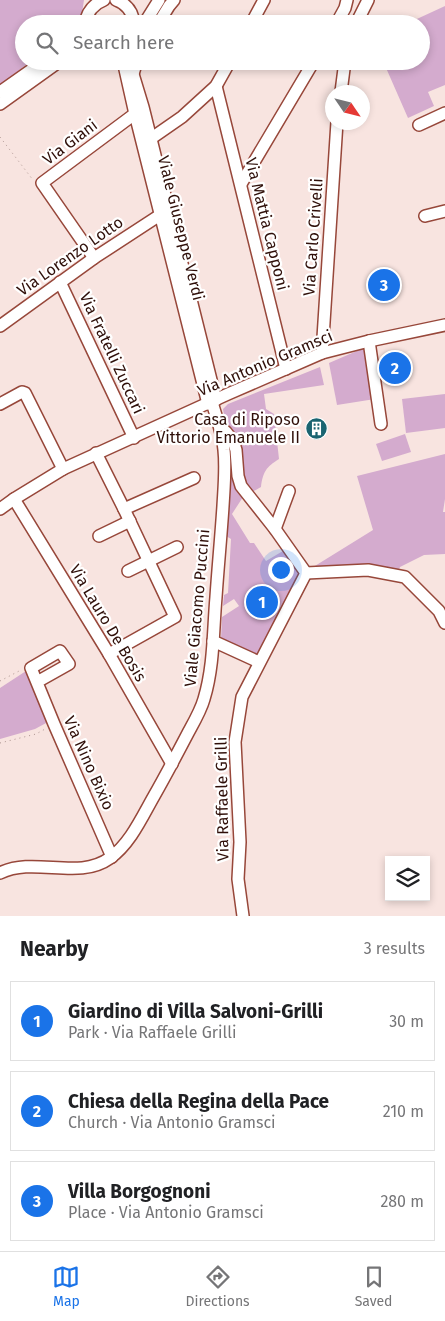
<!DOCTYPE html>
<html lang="en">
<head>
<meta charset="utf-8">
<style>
	:root { --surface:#fff; --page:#f2f2f2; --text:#202124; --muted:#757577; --line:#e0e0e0; --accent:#1a73e8 }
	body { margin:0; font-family:"Fira Sans",sans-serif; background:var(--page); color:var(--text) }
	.controls { position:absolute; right:15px; bottom:15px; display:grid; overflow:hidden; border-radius:0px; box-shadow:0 2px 8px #0003 }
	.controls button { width:45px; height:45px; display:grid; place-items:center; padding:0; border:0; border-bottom:1px solid var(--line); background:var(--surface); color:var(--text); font:25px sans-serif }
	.compass { position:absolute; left:325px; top:85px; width:45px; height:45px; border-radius:50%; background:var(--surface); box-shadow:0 2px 8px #0003; rotate:125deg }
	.you { position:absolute; left:280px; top:569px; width:18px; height:18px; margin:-12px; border:4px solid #fff; border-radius:50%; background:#1a73e8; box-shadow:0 0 0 8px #1a73e833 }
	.badge { display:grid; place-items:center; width:32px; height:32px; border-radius:50%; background:var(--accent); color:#fff; font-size:16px; font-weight:700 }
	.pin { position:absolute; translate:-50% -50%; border:2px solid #fff; box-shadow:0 1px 5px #0006 }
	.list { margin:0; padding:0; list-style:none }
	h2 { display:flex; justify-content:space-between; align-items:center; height:65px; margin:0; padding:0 20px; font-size:21px }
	h2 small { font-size:16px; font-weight:400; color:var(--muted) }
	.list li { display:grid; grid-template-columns:32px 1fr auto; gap:15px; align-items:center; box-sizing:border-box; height:80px; margin:0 10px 10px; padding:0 10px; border:1px solid var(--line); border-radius:0px }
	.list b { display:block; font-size:19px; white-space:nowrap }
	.list p { margin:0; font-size:16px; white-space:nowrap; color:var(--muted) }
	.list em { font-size:16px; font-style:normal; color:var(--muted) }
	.icon { flex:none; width:28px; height:28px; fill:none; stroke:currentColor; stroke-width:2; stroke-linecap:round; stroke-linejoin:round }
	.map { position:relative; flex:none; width:445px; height:916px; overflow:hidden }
	.search { position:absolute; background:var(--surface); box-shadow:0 2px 8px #0003; left:15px; right:15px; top:15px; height:55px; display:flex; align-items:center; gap:12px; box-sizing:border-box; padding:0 18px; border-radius:28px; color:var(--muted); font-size:19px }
	.sheet { height:335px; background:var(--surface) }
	nav { display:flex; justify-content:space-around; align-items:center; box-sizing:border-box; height:70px; border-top:1px solid var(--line); background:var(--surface); font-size:14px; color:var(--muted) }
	nav a { display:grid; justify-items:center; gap:2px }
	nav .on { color:var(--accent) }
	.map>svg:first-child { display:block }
</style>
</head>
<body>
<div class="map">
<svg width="445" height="916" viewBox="0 0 445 916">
	<rect width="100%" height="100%" fill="#f8e4e0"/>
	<g fill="#d4abce">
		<path d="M0 0H84L82 13 76 24H24V61H31L0 85Z"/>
		<path d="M445 6V85L428 92 434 106 408 118 383 61H421V24H406Z"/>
		<path d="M366 347 375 399 337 405 329 363Z"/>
		<path d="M320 367 324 385 264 394 266 409 274 414 279 459C266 467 263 472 261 487L252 492 244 480 241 448 239 440 225 421 223 409 228 404Z"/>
		<path d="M445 394V428L406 433 402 399Z"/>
		<path d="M405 434 411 452 382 461 376 444Z"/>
		<path d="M230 447 243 497 232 514 250 543H254L266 561 288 548 306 573 255 657 221 639 222 617 239 606 234 599 223 606 224 595 228 593 231 539 226 536 231 468Z"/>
		<path d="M445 454V499L443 512H445V554L424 555 400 567 398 572 310 569 373 530 357 476Z"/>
		<path d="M26 671 48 722 35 729 0 739V688Z"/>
	</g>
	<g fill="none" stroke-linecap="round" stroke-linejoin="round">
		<defs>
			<g id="minor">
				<path d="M116 0C127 4 133 12 134 24"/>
				<path d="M339 19 345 8 347 0"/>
				<path d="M85 24C87 12 93 4 104 0"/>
				<path d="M144 24 159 0"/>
				<path d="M158 24 169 6 174 0"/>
				<path d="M251 24 264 0"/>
				<path d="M356 24 368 0"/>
				<path d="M121 61 124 65 135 114 208 404"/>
				<path d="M133 74 143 107 216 400"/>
				<path d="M133 74 137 61"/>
				<path d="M216 86 286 369"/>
				<path d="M0 92 44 61"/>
				<path d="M341 92 345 61"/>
				<path d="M0 104 60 61"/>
				<path d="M419 125 445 113"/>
				<path d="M146 142 182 117 216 86 230 61"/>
				<path d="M241 184 314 61"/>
				<path d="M425 216 445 211"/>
				<path d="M94 258 42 183 140 110"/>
				<path d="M60 282 134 438"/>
				<path d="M0 326 94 258 160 215"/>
				<path d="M369 341 381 424"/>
				<path d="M322 353 337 122"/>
				<path d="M0 404 22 392 25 393 63 469"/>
				<path d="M220 427 226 432 233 441 236 450 238 476 241 486 275 529 306 573 242 697 235 742 240 842 238 879 243 916"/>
				<path d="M96 453 124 509 175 617 109 654"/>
				<path d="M14 499 109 654 172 764"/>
				<path d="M0 509 14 499 63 469 228 394 322 353 369 341 445 325"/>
				<path d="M124 509 194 478"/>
				<path d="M275 529 289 491"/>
				<path d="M99 536 130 521"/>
				<path d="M128 571 177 547"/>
				<path d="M306 573 368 570 405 577 439 611 445 623"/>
				<path d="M213 641 259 662"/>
				<path d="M37 682 69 664 60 651 31 668 54 724 112 857"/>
				<path d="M0 873C35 856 78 881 110 858 130 844 142 817 154 796 166 775 177 754 188 733 194 722 201 710 204 699 214 666 213 631 216 597 218 567 221 537 223 506 224 488 226 468 224 450 223 434 216 417 212 402"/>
			</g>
		</defs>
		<use href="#minor" stroke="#97473a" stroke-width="14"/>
		<g stroke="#ac948f" stroke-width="1" stroke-dasharray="1 4" stroke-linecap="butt">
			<path d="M0 137 33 180"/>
			<path d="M0 681 21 670"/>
			<path d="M0 743 36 734 47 728"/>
		</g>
		<use href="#minor" stroke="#fff" stroke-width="11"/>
	</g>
	<defs>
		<symbol id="building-disc" viewBox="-11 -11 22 22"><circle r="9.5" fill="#1a6471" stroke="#fff"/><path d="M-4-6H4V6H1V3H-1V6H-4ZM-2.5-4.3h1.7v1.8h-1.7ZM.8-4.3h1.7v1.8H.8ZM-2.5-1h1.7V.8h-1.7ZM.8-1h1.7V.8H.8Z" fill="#fff"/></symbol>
	</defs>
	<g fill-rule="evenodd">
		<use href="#building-disc" x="304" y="416" width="25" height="25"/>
	</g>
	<g text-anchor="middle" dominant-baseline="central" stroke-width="4.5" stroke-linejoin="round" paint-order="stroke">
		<g font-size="16" fill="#2f0f09" stroke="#fff">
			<text transform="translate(70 142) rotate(-37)">Via Giani</text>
			<text transform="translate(267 224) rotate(76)">Via Mattia Capponi</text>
			<text transform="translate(181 228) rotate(76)">Viale Giuseppe Verdi</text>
			<text transform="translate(313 237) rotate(-86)">Via Carlo Crivelli</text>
			<text transform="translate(70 256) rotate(-35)">Via Lorenzo Lotto</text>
			<text transform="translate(112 353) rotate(65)">Via Fratelli Zuccari</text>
			<text transform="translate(265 363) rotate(-23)">Via Antonio Gramsci</text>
			<text transform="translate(197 608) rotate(-85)">Viale Giacomo Puccini</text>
			<text transform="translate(108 623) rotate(59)">Via Lauro De Bosis</text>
			<text transform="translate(89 763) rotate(66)">Via Nino Bixio</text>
			<text transform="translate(222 799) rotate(-91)">Via Raffaele Grilli</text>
		</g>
		<g font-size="16" fill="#2f0f09" stroke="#fff" text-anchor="end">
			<text x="300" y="419">Casa di Riposo<tspan x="300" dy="18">Vittorio Emanuele II</tspan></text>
		</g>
	</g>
</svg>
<div class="controls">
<button><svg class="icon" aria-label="layers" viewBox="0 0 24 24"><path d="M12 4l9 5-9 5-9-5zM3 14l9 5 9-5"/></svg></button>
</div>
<svg class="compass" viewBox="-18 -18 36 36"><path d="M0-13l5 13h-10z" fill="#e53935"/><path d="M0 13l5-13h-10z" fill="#757577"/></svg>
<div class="you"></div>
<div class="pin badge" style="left:262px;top:602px">1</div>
<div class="pin badge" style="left:395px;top:368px">2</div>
<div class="pin badge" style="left:384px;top:285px">3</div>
<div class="search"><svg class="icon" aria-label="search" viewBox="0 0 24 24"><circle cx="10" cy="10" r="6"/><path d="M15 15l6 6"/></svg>Search here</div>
</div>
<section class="sheet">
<h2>Nearby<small>3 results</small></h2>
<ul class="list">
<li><span class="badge">1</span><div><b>Giardino di Villa Salvoni-Grilli</b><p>Park · Via Raffaele Grilli</p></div><em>30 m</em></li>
<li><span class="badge">2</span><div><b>Chiesa della Regina della Pace</b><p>Church · Via Antonio Gramsci</p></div><em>210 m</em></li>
<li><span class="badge">3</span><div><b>Villa Borgognoni</b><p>Place · Via Antonio Gramsci</p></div><em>280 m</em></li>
</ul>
</section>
<nav>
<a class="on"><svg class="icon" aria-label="map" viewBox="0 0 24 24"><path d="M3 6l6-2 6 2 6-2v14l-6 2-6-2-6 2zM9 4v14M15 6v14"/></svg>Map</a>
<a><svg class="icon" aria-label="directions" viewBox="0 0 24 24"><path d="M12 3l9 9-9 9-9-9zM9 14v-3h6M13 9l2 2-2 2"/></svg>Directions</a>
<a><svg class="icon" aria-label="saved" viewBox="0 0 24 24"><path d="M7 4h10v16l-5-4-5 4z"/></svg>Saved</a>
</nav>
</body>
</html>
